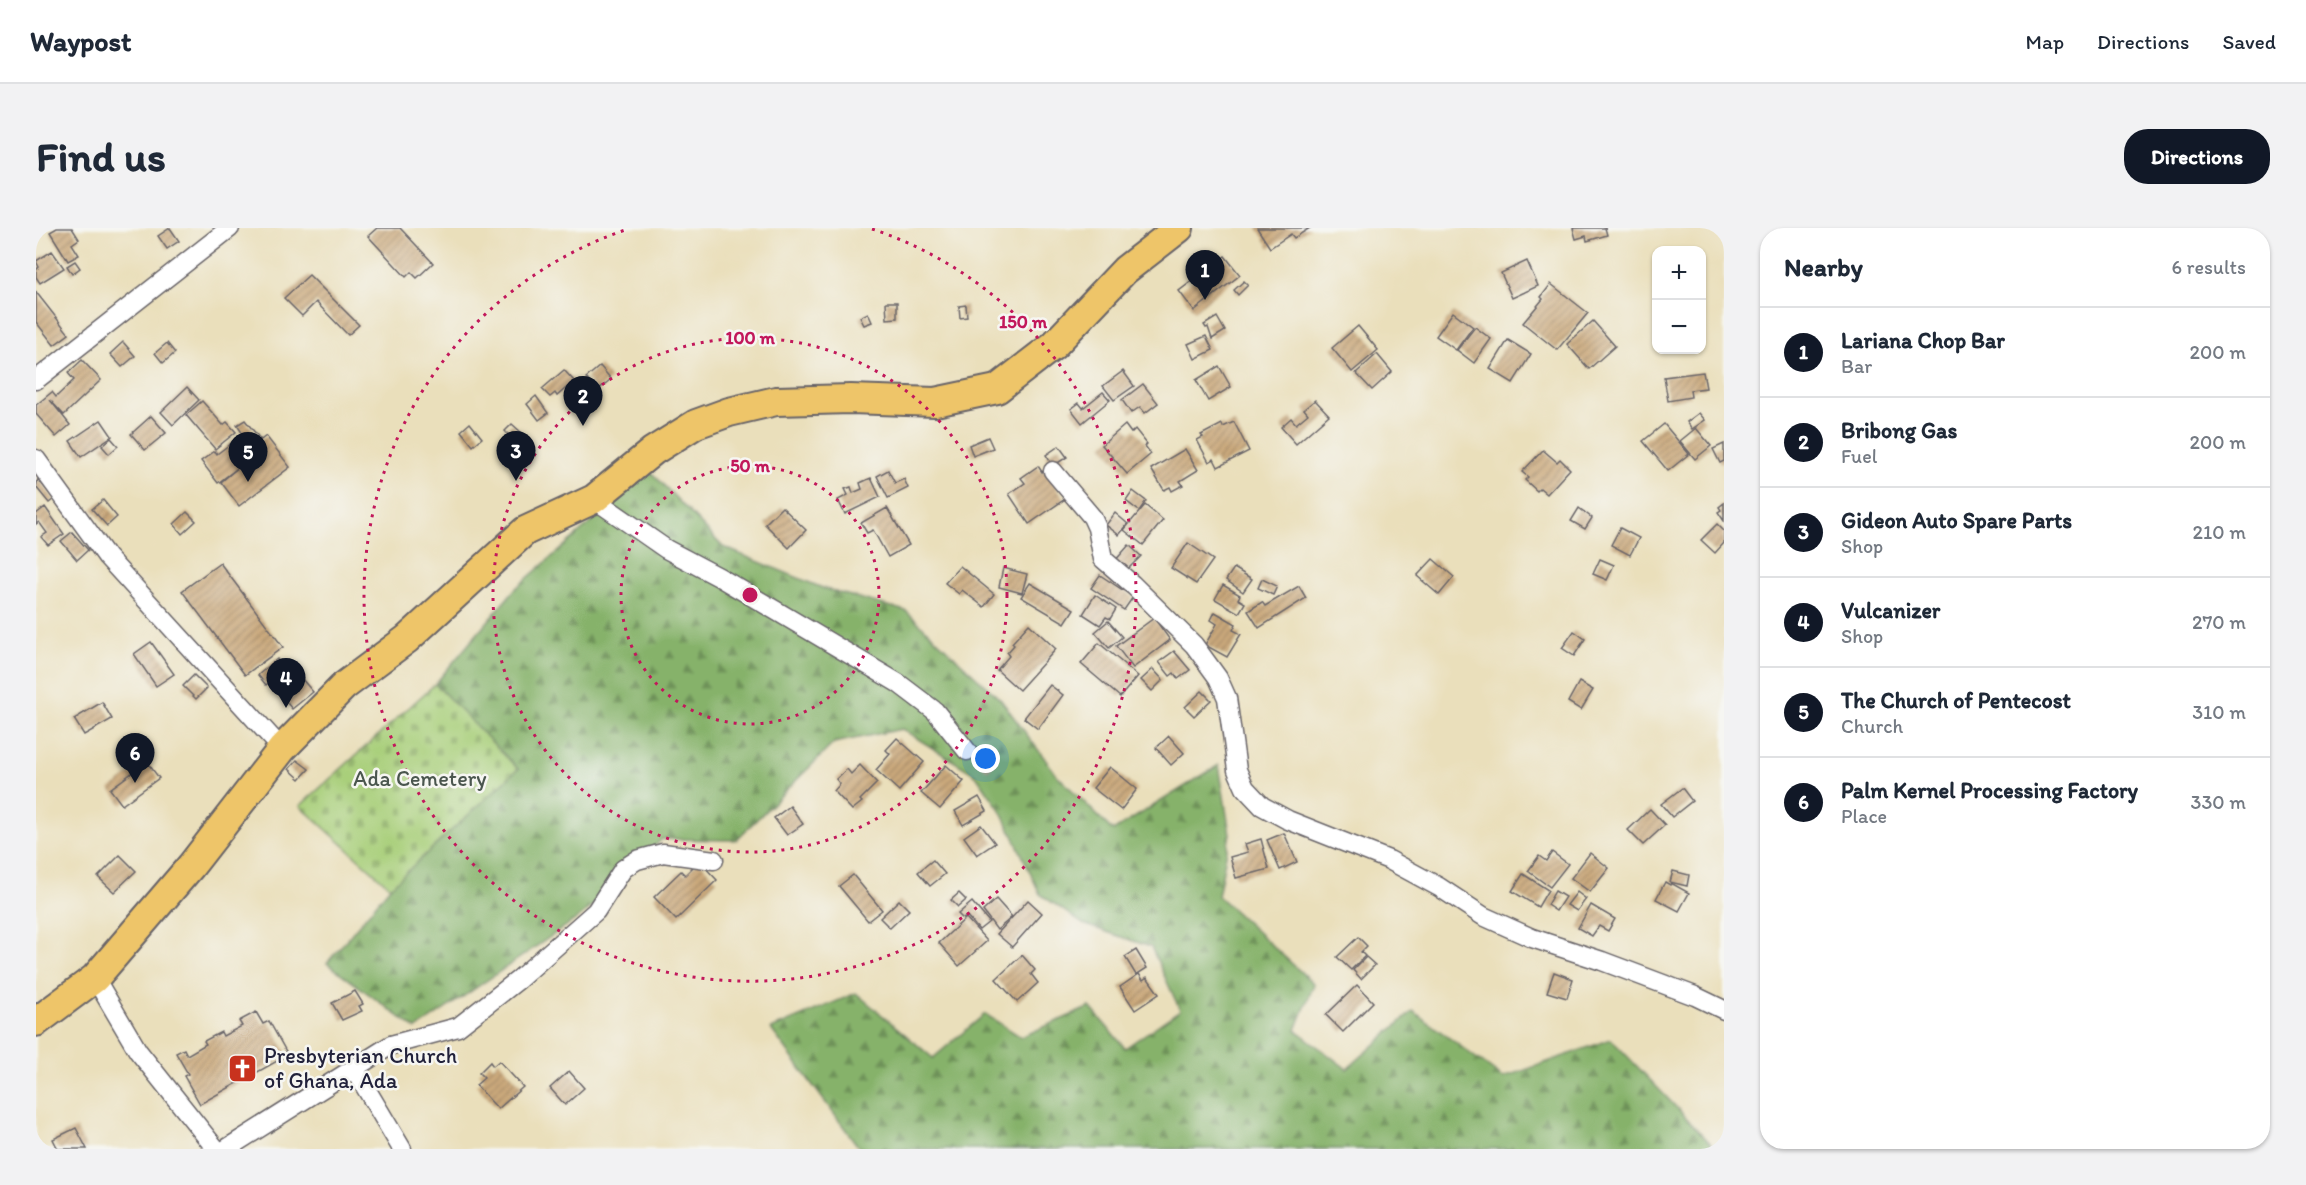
<!DOCTYPE html>
<html lang="en">
<head>
<meta charset="utf-8">
<style>
	:root { --surface:#fff; --page:#f2f2f3; --text:#1f2937; --muted:#747a83; --line:#e0e1e3; --accent:#111827 }
	body { margin:0; font-family:Itim,sans-serif; background:var(--page); color:var(--text) }
	.controls { position:absolute; right:18px; top:18px; display:grid; overflow:hidden; border-radius:12px; box-shadow:0 2px 4px #0004 }
	.controls button { width:54px; height:54px; display:grid; place-items:center; padding:0; border:0; border-bottom:2px solid var(--line); background:var(--surface); color:var(--text); font:30px sans-serif }
	.you { position:absolute; left:950px; top:531px; width:21px; height:21px; margin:-15px; border:4px solid #fff; border-radius:50%; background:#1a73e8; box-shadow:0 0 0 9px #1a73e833 }
	.badge { display:grid; place-items:center; width:39px; height:39px; border-radius:50%; background:var(--accent); color:#fff; font-size:20px; font-weight:700 }
	.pin { position:absolute; translate:-50% -50px; filter:drop-shadow(0 2px 3px #0008) }
	.pin::after { content:''; position:absolute; top:32px; width:21px; height:18px; background:inherit; clip-path:polygon(0 0,100% 0,50% 100%) }
	.list { margin:0; padding:0; list-style:none }
	h2 { display:flex; justify-content:space-between; align-items:center; height:78px; margin:0; padding:0 24px; font-size:26px }
	h2 small { font-size:20px; font-weight:400; color:var(--muted) }
	.list li { display:grid; grid-template-columns:39px 1fr auto; gap:18px; align-items:center; box-sizing:border-box; height:90px; padding:0 24px; border-top:2px solid var(--line) }
	.list b { display:block; font-size:22px; white-space:nowrap }
	.list p { margin:0; font-size:20px; white-space:nowrap; color:var(--muted) }
	.list em { font-size:20px; font-style:normal; color:var(--muted) }
	.map { position:relative; flex:none; width:1688px; height:921px; overflow:hidden; border-radius:24px }
	header { display:flex; align-items:center; gap:36px; box-sizing:border-box; height:84px; padding:0 30px; background:var(--surface); border-bottom:2px solid var(--line) }
	header strong { font-size:28px }
	nav { display:flex; gap:33px; margin-inline-start:auto; font-size:21px }
	.intro { display:flex; align-items:center; justify-content:space-between; box-sizing:border-box; height:144px; padding:0 36px }
	h1 { margin:0; font-size:42px }
	.button { padding:15px 27px; border-radius:24px; background:var(--accent); color:#fff; font-size:21px; font-weight:700 }
	main { display:flex; gap:36px; padding:0 36px }
	aside { flex:1; background:var(--surface); border-radius:24px; box-shadow:0 2px 4px #0004 }
	.map>svg:first-child { display:block }
</style>
</head>
<body>
<header>
<strong>Waypost</strong>
<nav><a>Map</a><a>Directions</a><a>Saved</a></nav>
</header>
<div class="intro"><h1>Find us</h1><a class="button">Directions</a></div>
<main>
<div class="map">
<svg width="1688" height="921" viewBox="0 0 1688 921">
	<defs>
		<pattern id="forest-firs" width="22" height="20" patternUnits="userSpaceOnUse" patternTransform="scale(1.5)"><rect width="22" height="20" fill="#86b26a"/><path d="M5 1l3.5 6h-7zM16 11l3.5 6h-7z" fill="#6d9058"/></pattern>
		<pattern id="cemetery-stones" width="16" height="16" patternUnits="userSpaceOnUse" patternTransform="scale(1.5)"><rect width="16" height="16" fill="#a9cf7a"/><path d="M2 7V4a2 2 0 0 1 4 0v3zM10 15v-3a2 2 0 0 1 4 0v3z" fill="#91b16a"/></pattern>
		<pattern id="building-hatch" width="6" height="6" patternUnits="userSpaceOnUse" patternTransform="scale(1.5)"><rect width="6" height="6" fill="#caa97c"/><path d="M-1 1l2-2M0 6l6-6M5 7l2-2" fill="none" stroke="#a48967"/></pattern>
	</defs>
	<rect width="100%" height="100%" fill="#f6f6f2"/>
	<filter id="ink" filterUnits="userSpaceOnUse"><feTurbulence type="fractalNoise" baseFrequency=".0167" numOctaves="2"/><feDisplacementMap in="SourceGraphic" scale="12" xChannelSelector="R" yChannelSelector="G"/><feConvolveMatrix kernelMatrix="1 2 1 2 8 2 1 2 1" color-interpolation-filters="sRGB"/></filter>
	<filter id="wash" filterUnits="userSpaceOnUse"><feTurbulence type="fractalNoise" baseFrequency=".008" numOctaves="4" result="noise"/><feDisplacementMap in="SourceGraphic" scale="24" xChannelSelector="R" yChannelSelector="G"/><feGaussianBlur stdDeviation="1.35" result="paint"/><feColorMatrix in="noise" values="0 0 0 0 0 0 0 0 0 0 0 0 0 0 0 0 0 1.4 0 .05"/><feComposite in="paint" operator="in"/></filter>
	<g filter="url(#wash)">
		<rect width="100%" height="100%" fill="#eadfbb"/>
		<path fill="url(#forest-firs)" stroke="#546a52" stroke-width="1.5" d="M614 243 687 319 789 361 870 383 965 472 1021 547 1077 603 1183 537 1194 606 1182 668 1278 756 1260 802 1311 841 1377 783 1467 850 1575 811 1680 921H824L735 801 820 765 897 830 949 786 985 809 1054 779 1089 820 1144 782 1115 719 1047 696 1004 666 967 586 940 547 866 501 798 515 700 612 626 611 549 685 380 801 291 735 354 659 482 541 399 456 479 361Z"/>
		<path fill="url(#cemetery-stones)" stroke="#66785a" stroke-width="1.5" d="M399 456 482 541 354 659 264 578Z"/>
		<g id="blocks">
			<g fill="url(#building-hatch)">
				<path d="M21 0H36L43 11 36 16 43 27 32 33 14 4Z"/>
				<path d="M134 0 143 13 131 21 122 8Z"/>
				<path d="M341 0H364L397 35 381 50 375 44 370 49 332 8Z"/>
				<path d="M1221 0H1274L1258 10 1255 6 1234 20Z"/>
				<path d="M1537 0H1569L1571 7 1551 13 1550 8 1540 11Z"/>
				<path d="M16 23 28 40 4 55 0 49V42L3 39 0 33Z"/>
				<path d="M1189 28 1204 47 1158 83 1143 63Z"/>
				<path d="M39 33 44 40 36 46 31 38Z"/>
				<path d="M1491 33 1502 58 1476 70 1465 45Z"/>
				<path d="M273 47 323 97 312 107 280 74 266 88 248 70Z"/>
				<path d="M1208 53 1212 57 1202 67 1198 62Z"/>
				<path d="M1515 56 1552 85 1521 122 1487 95 1507 71 1505 69Z"/>
				<path d="M0 64 33 106 18 117 0 94Z"/>
				<path d="M850 74H861V90L851 91Z"/>
				<path d="M930 77 931 89 924 90 923 78Z"/>
				<path d="M1417 84 1437 99 1420 122 1400 108Z"/>
				<path d="M832 85 836 94 828 97 824 89Z"/>
				<path d="M1181 89 1189 103 1176 111 1172 99 1170 100 1168 97Z"/>
				<path d="M1557 93 1579 118 1553 141 1531 116Z"/>
				<path d="M1322 98 1342 122 1316 144 1296 120Z"/>
				<path d="M1439 99 1455 111 1438 135 1421 122Z"/>
				<path d="M1170 108 1177 122 1159 131 1152 116Z"/>
				<path d="M1472 112 1495 126 1477 155 1454 141Z"/>
				<path d="M87 114 99 128 86 139 74 126Z"/>
				<path d="M131 115 139 125 127 135 119 125Z"/>
				<path d="M1341 126 1356 144 1336 162 1320 145Z"/>
				<path d="M46 132 65 152 28 187 14 172 34 197 20 209 0 186V177L16 164 20 169 38 152 32 145Z"/>
				<path d="M564 138 575 151 561 163 550 150Z"/>
				<path d="M1183 138 1195 159 1172 173 1160 152Z"/>
				<path d="M528 142 538 153 521 168 519 165 514 169 506 161Z"/>
				<path d="M1087 143 1098 158 1078 172 1067 158Z"/>
				<path d="M1667 144 1670 160 1654 162 1655 169 1632 173 1628 149Z"/>
				<path d="M1107 156 1122 175 1109 185 1104 179 1095 185 1086 172Z"/>
				<path d="M151 159 163 172 137 197 125 184Z"/>
				<path d="M1067 164 1074 172 1046 195 1035 181 1043 175 1047 180Z"/>
				<path d="M500 168 512 185 503 192 491 176Z"/>
				<path d="M1279 172 1293 187 1260 216 1245 199 1255 190 1260 196 1272 186 1268 181Z"/>
				<path d="M166 173 187 197 191 194 200 204 179 221 150 187Z"/>
				<path d="M1663 185 1669 192 1656 201 1651 194Z"/>
				<path d="M115 188 130 205 109 222 95 206Z"/>
				<path d="M65 192 76 208 45 229 34 213Z"/>
				<path d="M209 192 224 211 214 218 221 226 216 219 230 208 254 239 203 278 185 254 204 238 182 255 165 233 179 223 181 226 207 206 201 197Z"/>
				<path d="M1198 194 1213 223 1182 239 1178 231 1173 234 1161 212 1167 209 1165 207 1186 196 1187 199Z"/>
				<path d="M434 195 446 210 437 218 425 203Z"/>
				<path d="M476 196 486 205 478 213 469 203Z"/>
				<path d="M1628 196 1653 226 1632 243 1607 213Z"/>
				<path d="M1089 197 1095 205 1099 201 1111 216 1109 218 1115 226 1091 246 1066 217Z"/>
				<path d="M1660 200 1675 218 1659 231 1644 213Z"/>
				<path d="M952 209 957 220 937 228 933 217Z"/>
				<path d="M75 210 82 218 73 226 66 218Z"/>
				<path d="M1688 216V233L1684 235 1677 221Z"/>
				<path d="M1023 218 1031 229 1017 238 1010 227Z"/>
				<path d="M1149 221 1162 242 1144 253 1147 257 1136 263 1134 259 1128 262 1115 241Z"/>
				<path d="M1507 222 1521 234 1524 231 1534 241 1511 266 1504 260 1501 263 1489 252 1492 249 1486 244Z"/>
				<path d="M1002 238 1006 244 1009 242 1029 271 993 296 973 266 989 255 985 250Z"/>
				<path d="M852 242 859 255 868 251 872 260 852 270 841 248Z"/>
				<path d="M835 250 844 269 809 286 802 272 812 267 809 261 815 259 817 265 826 261 824 255Z"/>
				<path d="M2 251 18 271 13 275 0 259Z"/>
				<path d="M1097 263 1110 273 1103 283 1090 273Z"/>
				<path d="M67 272 81 289 71 298 56 281Z"/>
				<path d="M1688 275V293L1682 284 1685 282 1683 279Z"/>
				<path d="M1109 277 1127 292 1107 317 1088 302Z"/>
				<path d="M9 279 28 306 12 317 5 309 11 305 3 294 0 296V286Z"/>
				<path d="M746 279 770 302 753 320 729 296Z"/>
				<path d="M851 280 873 317 852 329 837 302 831 305 825 295Z"/>
				<path d="M1543 280 1556 290 1549 301 1535 293Z"/>
				<path d="M151 284 160 293 146 306 138 296Z"/>
				<path d="M1079 285 1092 296 1083 307 1070 297Z"/>
				<path d="M1681 296 1688 303V315L1679 325 1665 312Z"/>
				<path d="M1584 300 1603 310 1594 327 1575 317Z"/>
				<path d="M36 304 52 322 41 332 25 313Z"/>
				<path d="M1152 315 1177 332 1160 356 1135 340Z"/>
				<path d="M1093 317 1105 328 1089 344 1078 334Z"/>
				<path d="M1397 331 1418 349 1403 367 1381 348Z"/>
				<path d="M1564 331 1578 337 1571 352 1557 346Z"/>
				<path d="M184 335 247 419 209 447 146 363Z"/>
				<path d="M924 338 958 366 948 379 926 362 923 366 909 355Z"/>
				<path d="M967 340 991 346 986 365 963 359Z"/>
				<path d="M1198 340 1216 351 1207 364 1190 352Z"/>
				<path d="M1064 347 1097 369 1088 382 1055 360Z"/>
				<path d="M1226 351 1241 358 1237 367 1222 360Z"/>
				<path d="M994 355 1038 381 1029 395 985 369Z"/>
				<path d="M1187 357 1204 367 1202 371 1209 375 1203 385 1179 371Z"/>
				<path d="M1263 358 1270 370 1223 400 1212 383 1226 374 1229 378Z"/>
				<path d="M1059 367 1080 381 1074 391 1070 389 1064 397 1047 386Z"/>
				<path d="M1179 384 1200 396 1197 402 1205 406 1191 429 1169 417 1181 396 1175 392Z"/>
				<path d="M1118 390 1134 412 1097 440 1080 418Z"/>
				<path d="M1072 393 1086 409 1073 420 1059 404Z"/>
				<path d="M993 396 1020 421 983 462 961 442 973 428 971 425 978 417 976 415Z"/>
				<path d="M1538 403 1549 411 1538 428 1526 420Z"/>
				<path d="M115 414 138 446 120 458 98 426Z"/>
				<path d="M1063 415 1102 448 1084 469 1045 436Z"/>
				<path d="M1138 423 1154 442 1142 451 1138 445 1134 448 1123 434Z"/>
				<path d="M241 431 249 441 230 457 222 447Z"/>
				<path d="M1117 441 1127 452 1116 463 1105 452Z"/>
				<path d="M258 442 277 464 256 481 238 459Z"/>
				<path d="M158 447 171 460 160 471 147 458Z"/>
				<path d="M1543 454 1557 462 1545 482 1532 474Z"/>
				<path d="M1014 457 1027 467 1002 501 988 490Z"/>
				<path d="M1166 463 1175 472 1158 488 1149 479Z"/>
				<path d="M66 474 76 491 48 507 38 491Z"/>
				<path d="M1133 508 1148 525 1135 537 1120 520Z"/>
				<path d="M861 510 888 534 863 563 840 542 854 526 850 522Z"/>
				<path d="M952 525 961 532 952 543 943 535Z"/>
				<path d="M261 532 273 541 264 551 253 541Z"/>
				<path d="M111 534 123 550 86 577 74 561Z"/>
				<path d="M824 537 841 555 824 572 826 574 816 582 798 563 804 556 800 551 811 541 815 546Z"/>
				<path d="M910 537 928 553 904 581 885 565Z"/>
				<path d="M1074 539 1101 561 1085 582 1057 560Z"/>
				<path d="M1646 560 1656 573 1636 589 1625 576Z"/>
				<path d="M943 569 951 583 927 597 919 583Z"/>
				<path d="M754 578 767 596 751 607 738 590Z"/>
				<path d="M1614 581 1629 597 1607 617 1592 602Z"/>
				<path d="M945 597 959 615 941 627 928 609Z"/>
				<path d="M1248 605 1261 634 1244 642 1231 612Z"/>
				<path d="M1225 611 1233 641 1200 650 1194 629 1212 624 1209 616Z"/>
				<path d="M1516 624 1532 636 1514 659 1492 643 1503 628 1510 633Z"/>
				<path d="M1554 625 1573 640 1554 664 1535 650Z"/>
				<path d="M84 627 100 643 78 664 62 649Z"/>
				<path d="M897 632 909 646 894 658 882 644Z"/>
				<path d="M663 633 681 652 640 692 618 669 645 643 649 647Z"/>
				<path d="M1637 643 1653 647 1651 658 1634 654Z"/>
				<path d="M1487 646 1512 662 1502 679 1476 663Z"/>
				<path d="M817 647 846 682 832 693 803 658Z"/>
				<path d="M1629 654 1634 657 1635 655 1653 665 1643 683 1620 671Z"/>
				<path d="M1519 663 1529 669 1520 683 1511 677Z"/>
				<path d="M1541 664 1550 671 1541 683 1531 677Z"/>
				<path d="M923 665 930 672 922 679 915 672Z"/>
				<path d="M960 671 976 689 961 702 947 683Z"/>
				<path d="M863 672 873 682 854 700 844 690Z"/>
				<path d="M992 672 1006 685 976 719 961 706Z"/>
				<path d="M936 674 953 694 943 702 931 688 927 691 922 686Z"/>
				<path d="M1555 677 1579 691 1572 703 1563 698 1556 708 1542 700Z"/>
				<path d="M930 690 951 713 923 738 903 715Z"/>
				<path d="M1322 709 1331 718 1325 724 1329 728 1315 742 1301 729Z"/>
				<path d="M1100 722 1111 740 1100 747 1089 729Z"/>
				<path d="M986 727 999 742 995 746 1002 755 981 774 960 751Z"/>
				<path d="M1330 729 1339 737 1325 751 1317 742Z"/>
				<path d="M1518 744 1537 751 1531 770 1511 764Z"/>
				<path d="M1103 746 1107 752 1111 749 1123 766 1099 782 1084 759Z"/>
				<path d="M1321 757 1337 774 1307 804 1290 787Z"/>
				<path d="M319 763 327 776 323 778 326 783 306 792 296 775Z"/>
				<path d="M220 784 227 796 233 793 252 827 164 876 148 848 152 846 140 825 148 821 151 827 170 816 168 813 185 804 187 808 206 798 203 793Z"/>
				<path d="M463 833 487 859 462 881 440 857 448 850 443 845 454 834 457 838Z"/>
				<path d="M533 843 548 860 529 877 514 860Z"/>
				<path d="M40 900 51 921H22L17 911Z"/>
			</g>
		</g>
	</g>
	<g filter="url(#ink)">
		<use href="#blocks" fill-opacity="0" stroke="#686468" stroke-width="1.5"/>
		<g fill="none" stroke-linecap="round" stroke-linejoin="round">
			<defs>
				<g id="street">
					<path d="M0 152 194 0"/>
					<path d="M0 231 71 329 246 521"/>
					<path d="M1017 243 1056 289 1061 300 1067 331 1096 356 1158 417 1182 450 1191 470 1201 542 1209 560 1226 578 1252 592 1353 632 1403 659 1447 688 1496 710 1566 733 1659 768 1688 782"/>
					<path d="M558 271 630 321 683 349 862 455 899 483 931 523"/>
					<path d="M59 750 102 823 180 921"/>
					<path d="M319 842 366 921"/>
					<path d="M190 921 355 817 422 799 482 752 560 683 587 641 601 632 627 625 678 632"/>
				</g>
				<path id="primary" d="M0 794 59 750 155 638 246 521 308 458 371 411 489 303 558 271 617 223 660 196 693 184 740 173 815 171 899 174 961 161 1018 117 1089 42 1143 0"/>
			</defs>
			<use href="#street" stroke="#686468" stroke-width="21"/>
			<use href="#primary" stroke="#686468" stroke-width="32"/>
			<use href="#street" stroke="#fff" stroke-width="18"/>
			<use href="#primary" stroke="#eec569" stroke-width="28"/>
		</g>
	</g>
	<g fill="none" stroke="#c2185b" stroke-width="3" stroke-dasharray="3 6">
		<circle cx="714" cy="367" r="129"/>
		<circle cx="714" cy="367" r="257"/>
		<path d="M836 1A386 386 0 1 1 592 1"/>
	</g>
	<defs>
		<symbol id="church-square" viewBox="-11 -11 22 22"><rect x="-9" y="-9" width="18" height="18" rx="4" fill="#c8321e" stroke="#f6f6f2"/><path d="M-1.2-6h2.4v3.5h3.3v2.4h-3.3V6h-2.4V-.1h-3.3v-2.4h3.3Z" fill="#fff"/></symbol>
	</defs>
	<g fill-rule="evenodd">
		<use href="#church-square" x="190" y="824" width="33" height="33"/>
	</g>
	<g text-anchor="middle" dominant-baseline="central" stroke-width="5" stroke-linejoin="round" paint-order="stroke">
		<g font-size="22" fill="#4a564e" stroke="#f6f6f2">
			<text x="384" y="550">Ada Cemetery</text>
		</g>
		<g font-size="22" fill="#22223b" stroke="#f6f6f2" text-anchor="start">
			<text x="228" y="827">Presbyterian Church<tspan x="228" dy="25">of Ghana, Ada</tspan></text>
		</g>
	</g>
	<circle cx="714" cy="367" r="9" fill="#c2185b" stroke="#f6f6f2" stroke-width="3"/>
	<g font-size="18" text-anchor="middle" font-weight="bold" fill="#c2185b" stroke="#f6f6f2" stroke-width="5" stroke-linejoin="round" paint-order="stroke">
		<text x="987" y="100">150 m</text>
		<text x="714" y="116">100 m</text>
		<text x="714" y="244">50 m</text>
	</g>
</svg>
<div class="controls">
<button>+</button>
<button>−</button>
</div>
<div class="you"></div>
<div class="pin badge" style="left:1169px;top:72px">1</div>
<div class="pin badge" style="left:547px;top:198px">2</div>
<div class="pin badge" style="left:480px;top:253px">3</div>
<div class="pin badge" style="left:250px;top:480px">4</div>
<div class="pin badge" style="left:212px;top:254px">5</div>
<div class="pin badge" style="left:99px;top:555px">6</div>
</div>
<aside>
<h2>Nearby<small>6 results</small></h2>
<ul class="list">
<li><span class="badge">1</span><div><b>Lariana Chop Bar</b><p>Bar</p></div><em>200 m</em></li>
<li><span class="badge">2</span><div><b>Bribong Gas</b><p>Fuel</p></div><em>200 m</em></li>
<li><span class="badge">3</span><div><b>Gideon Auto Spare Parts</b><p>Shop</p></div><em>210 m</em></li>
<li><span class="badge">4</span><div><b>Vulcanizer</b><p>Shop</p></div><em>270 m</em></li>
<li><span class="badge">5</span><div><b>The Church of Pentecost</b><p>Church</p></div><em>310 m</em></li>
<li><span class="badge">6</span><div><b>Palm Kernel Processing Factory</b><p>Place</p></div><em>330 m</em></li>
</ul>
</aside>
</main>
</body>
</html>
